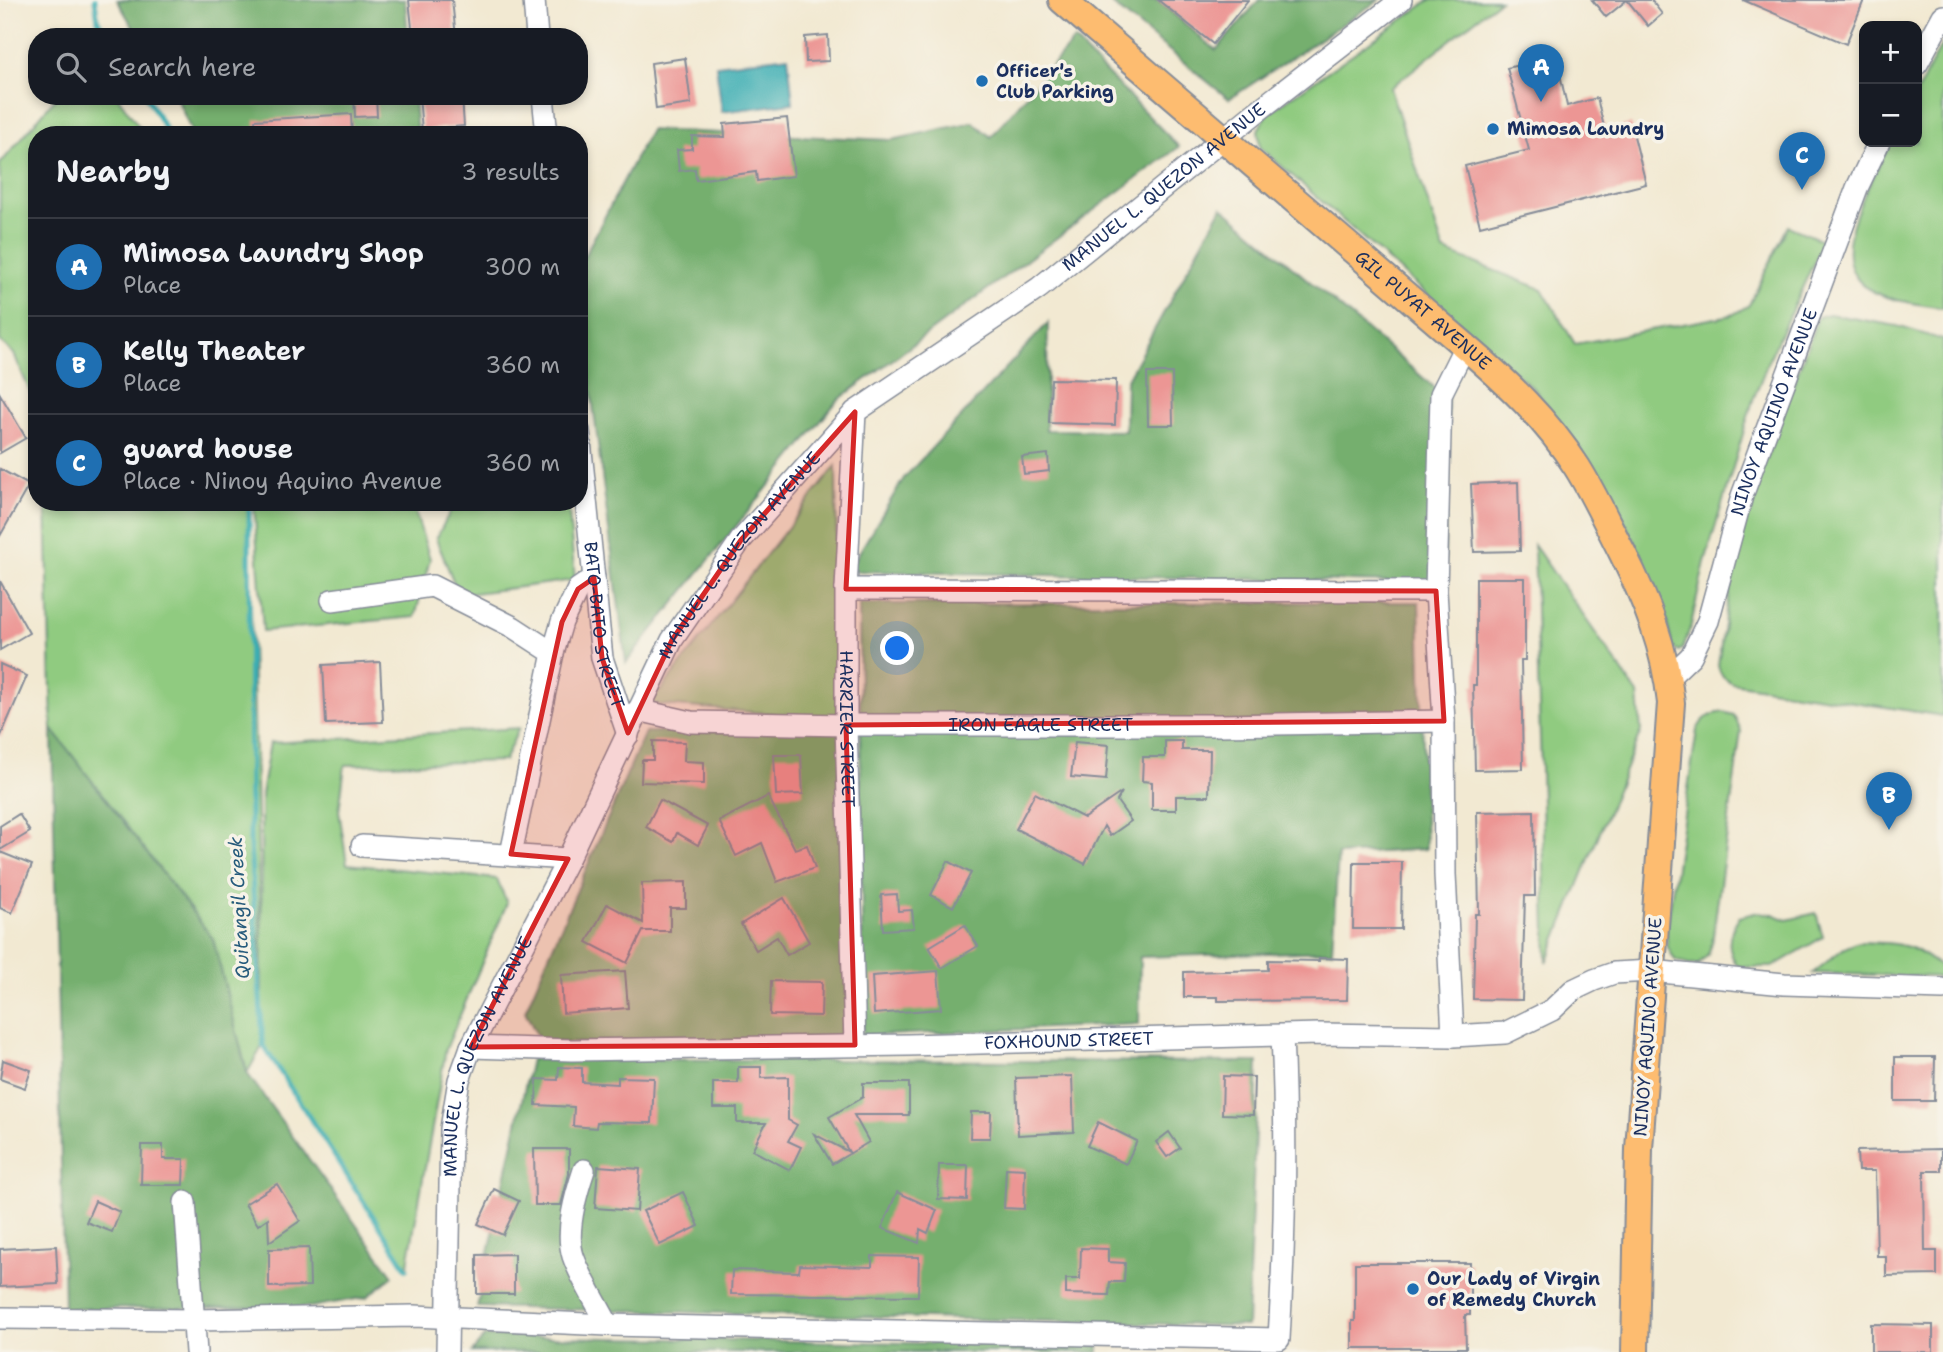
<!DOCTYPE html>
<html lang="en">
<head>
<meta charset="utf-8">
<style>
	:root { --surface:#171b24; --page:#20242c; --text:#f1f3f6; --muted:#9ea1a6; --line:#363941; --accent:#1f6fb2 }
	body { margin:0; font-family:"Shantell Sans",sans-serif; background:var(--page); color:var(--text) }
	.controls { position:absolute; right:21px; top:21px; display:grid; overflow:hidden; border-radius:14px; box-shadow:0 4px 10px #0003 }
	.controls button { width:63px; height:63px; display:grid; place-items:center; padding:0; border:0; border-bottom:2px solid var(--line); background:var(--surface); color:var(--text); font:35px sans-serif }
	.you { position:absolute; left:898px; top:649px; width:24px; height:24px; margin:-18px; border:5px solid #fff; border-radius:50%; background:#1a73e8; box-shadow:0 0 0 10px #1a73e833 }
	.badge { display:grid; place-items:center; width:46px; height:46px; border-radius:50%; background:var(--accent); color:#fff; font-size:23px; font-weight:700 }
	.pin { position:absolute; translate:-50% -58px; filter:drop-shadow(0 2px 4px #0008) }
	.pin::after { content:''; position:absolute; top:37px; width:24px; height:21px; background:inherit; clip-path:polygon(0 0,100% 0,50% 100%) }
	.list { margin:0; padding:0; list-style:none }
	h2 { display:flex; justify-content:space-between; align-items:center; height:91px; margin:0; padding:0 28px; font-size:30px }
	h2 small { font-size:23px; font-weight:400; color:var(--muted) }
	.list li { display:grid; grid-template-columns:46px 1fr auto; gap:21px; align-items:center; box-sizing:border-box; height:98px; padding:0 28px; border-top:2px solid var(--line) }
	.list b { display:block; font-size:26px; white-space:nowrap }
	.list p { margin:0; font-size:23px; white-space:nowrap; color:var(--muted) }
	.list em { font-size:23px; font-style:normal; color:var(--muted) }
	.icon { flex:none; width:38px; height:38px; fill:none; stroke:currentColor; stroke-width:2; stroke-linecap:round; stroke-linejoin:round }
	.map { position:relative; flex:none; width:1943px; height:1352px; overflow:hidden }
	.search { position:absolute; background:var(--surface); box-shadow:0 4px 10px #0003; left:28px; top:28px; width:560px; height:77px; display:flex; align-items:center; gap:18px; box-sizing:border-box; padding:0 24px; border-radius:28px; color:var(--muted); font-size:26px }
	.panel { position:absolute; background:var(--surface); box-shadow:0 4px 10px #0003; left:28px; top:126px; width:560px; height:385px; border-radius:28px }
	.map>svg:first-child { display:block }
</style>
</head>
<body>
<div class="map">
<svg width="1943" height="1352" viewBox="0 0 1943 1352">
	<rect width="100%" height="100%" fill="#f7f3e8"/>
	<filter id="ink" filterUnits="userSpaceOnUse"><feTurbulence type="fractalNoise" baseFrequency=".0143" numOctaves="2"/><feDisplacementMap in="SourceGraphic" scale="14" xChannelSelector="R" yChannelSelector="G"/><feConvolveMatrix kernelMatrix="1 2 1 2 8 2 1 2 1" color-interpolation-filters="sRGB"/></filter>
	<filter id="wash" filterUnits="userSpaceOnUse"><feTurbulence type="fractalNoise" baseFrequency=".00686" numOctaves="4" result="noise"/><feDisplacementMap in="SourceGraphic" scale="28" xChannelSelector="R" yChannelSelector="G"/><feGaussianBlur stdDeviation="1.57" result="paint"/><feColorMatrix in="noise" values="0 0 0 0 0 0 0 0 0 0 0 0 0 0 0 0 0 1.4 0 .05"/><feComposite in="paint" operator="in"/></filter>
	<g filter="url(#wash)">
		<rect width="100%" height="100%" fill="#f2e9d2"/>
		<g fill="#90cb80" stroke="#567d6f" stroke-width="2">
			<path d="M1430 0H1500L1390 88 1444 251 1542 289 1575 344 1732 315 1749 305 1788 226 1824 241 1770 357 1753 400 1705 562 1691 625 1683 649 1678 651 1673 648 1665 615 1637 546 1606 486 1537 392 1260 147 1258 130 1267 114Z"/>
			<path d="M1943 42V308C1920 304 1895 302 1874 292 1816 264 1873 180 1891 142H1917V92Z"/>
			<path d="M57 96H117L145 135H37V408L14 354 0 341V164Z"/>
			<path d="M1829 314 1897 326 1943 340V716L1732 683C1724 678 1720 675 1718 665L1727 604 1749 505 1818 317Z"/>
			<path d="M836 466 838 719 650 704Z"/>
			<path d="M46 502H248L262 993 261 794 270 743 519 728 504 761 345 765 339 811 347 864 497 879 507 903 446 1049 407 1269 263 1045 247 1073 213 939 52 729Z"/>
			<path d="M254 502H412L430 559 415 617 263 631Z"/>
			<path d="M455 502H568L575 580 459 595 436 539Z"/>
			<path d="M1534 545 1638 694 1641 731 1547 962Z"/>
			<path d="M1723 712 1734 715 1741 731 1712 943 1708 955 1698 965H1688L1675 960 1668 948 1666 932 1697 730C1703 718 1710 714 1723 712Z"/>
			<path d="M1758 912 1773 914 1787 920 1816 913 1823 937 1772 967H1739C1725 951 1728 933 1739 917Z"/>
			<path d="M1859 942C1903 944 1907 941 1943 969V977L1813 973 1844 948Z"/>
		</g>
		<g fill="#74af6e" stroke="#486f66" stroke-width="2">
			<path d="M117 0H405L408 37H139Z"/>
			<path d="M1107 0H1157L1216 50 1259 0H1379L1229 99Z"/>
			<path d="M1074 40 1179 147 837 401 626 663 579 296V266L650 130 892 140 973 122 991 137Z"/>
			<path d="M176 96H414L417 135H193Z"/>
			<path d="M1222 207 1448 399 1444 583 848 571 904 478 1048 323 1046 430 1125 431 1126 381Z"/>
			<path d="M1419 602 1426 849 1338 855 1332 951 1140 957 1139 1024 863 1036 859 604Z"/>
			<path d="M846 727 853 1052 540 1042 525 1011 645 732Z"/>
			<path d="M52 729 213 939 247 1073 393 1276 367 1297 311 1307 64 1309Z"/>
			<path d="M531 1059 1258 1062 1247 1326 477 1307Z"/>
			<path d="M485 1336 1099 1346V1352H472Z"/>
		</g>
		<path fill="#3badb3" stroke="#2b6e88" stroke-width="2" d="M788 56 793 103 722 112 716 65Z"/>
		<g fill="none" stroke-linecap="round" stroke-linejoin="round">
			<g stroke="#3badb3" stroke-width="5">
				<path d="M95 0 98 21 108 37"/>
				<path d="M146 96 169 135"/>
				<path d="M249 502 250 844 263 1045 407 1269"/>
			</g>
		</g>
		<g id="blocks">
			<g fill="#ec9694">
				<path d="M409 0H452L456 37H413Z"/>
				<path d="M1158 0H1248L1213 44Z"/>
				<path d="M1592 0H1627L1606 17Z"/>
				<path d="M1627 0H1651L1662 14 1648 26Z"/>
				<path d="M1743 0H1864L1846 44Z"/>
				<path d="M828 35 829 61 806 62 805 37Z"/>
				<path d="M1556 56 1567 106 1597 98 1605 131 1631 124 1646 184 1480 226 1465 166 1529 150 1507 68Z"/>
				<path d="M685 58 691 104 656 109 651 63Z"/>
				<path d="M354 96H376L377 116 355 117Z"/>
				<path d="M419 96H462L464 126 422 130Z"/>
				<path d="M351 114 352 135H256L255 120Z"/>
				<path d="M787 118 794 176 757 181 756 172 696 180 695 169 679 171 677 150 692 149V136L725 137 724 124Z"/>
				<path d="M1147 373H1172L1173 425H1148Z"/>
				<path d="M1051 379 1116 380 1115 425 1049 423Z"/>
				<path d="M0 394 26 438 0 453Z"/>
				<path d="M1048 454 1049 471 1024 474 1022 457Z"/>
				<path d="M0 469 29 485 0 536Z"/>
				<path d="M1518 482 1520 551 1474 552 1471 484Z"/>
				<path d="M1476 578H1525V660H1521L1523 769 1475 770 1473 685H1476Z"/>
				<path d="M0 581 29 633 0 650Z"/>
				<path d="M380 662 383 722 326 724 323 665Z"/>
				<path d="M0 664 27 676 0 738Z"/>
				<path d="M653 741 685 742 684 761 704 762V784L641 782 642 760H653Z"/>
				<path d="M1165 741H1182V750H1210L1209 796H1176V810H1152V782L1142 781 1143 757H1165Z"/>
				<path d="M1075 742 1109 745 1106 780 1071 777Z"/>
				<path d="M774 755H801L803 794 776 795Z"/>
				<path d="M1122 792 1117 801 1131 821 1110 836 1104 826 1085 864 1016 829 1035 793 1084 818Z"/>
				<path d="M768 796 795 849 807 845 815 868 777 882 762 843 736 856 719 821Z"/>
				<path d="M660 800 708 826 698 845 677 833 673 842 646 827Z"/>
				<path d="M1534 811 1535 896H1525L1522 1000 1473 999 1475 914H1479L1477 812Z"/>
				<path d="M19 814 30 832 0 850V826Z"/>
				<path d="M0 852 32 865 12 913 0 908Z"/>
				<path d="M948 861 971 873 953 907 931 895Z"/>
				<path d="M1354 862H1402L1401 929H1353Z"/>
				<path d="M686 882V908H670V931H643L627 963 587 942 607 904 643 923 642 883Z"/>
				<path d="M897 894 898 911 912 910 914 928 883 930 881 895Z"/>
				<path d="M784 898 809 942 787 955 777 937 756 950 741 924Z"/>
				<path d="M965 925 978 946 942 968 929 947Z"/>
				<path d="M1319 958 1348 959 1347 1000 1218 1001V997H1184V972L1268 970V960L1319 961Z"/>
				<path d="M625 971 628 1008 563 1013 561 975Z"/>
				<path d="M938 971 941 1009 874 1014 872 976Z"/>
				<path d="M771 981 822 982 821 1016 770 1015Z"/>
				<path d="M1895 1057H1935L1934 1101H1895Z"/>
				<path d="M3 1060 31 1070 25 1088 0 1079Z"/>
				<path d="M559 1067 582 1068V1082L618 1084V1077L654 1078 652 1123 597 1122 596 1128 573 1126 574 1107 536 1105 537 1079 558 1080Z"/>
				<path d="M738 1067H761V1078L788 1077V1120L797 1125 788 1141 801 1147 790 1170 752 1150 766 1123H737V1108H713V1083H738Z"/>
				<path d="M1072 1076 1074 1132 1018 1135 1016 1078Z"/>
				<path d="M1223 1076 1254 1077 1253 1115 1222 1114Z"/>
				<path d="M863 1083H909V1115H854L869 1142 832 1164 814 1134 849 1152 829 1117 863 1097Z"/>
				<path d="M971 1112H991L990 1138H970Z"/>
				<path d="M1098 1122 1137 1141 1126 1164 1087 1146Z"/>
				<path d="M1169 1132 1180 1148 1167 1157 1156 1142Z"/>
				<path d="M142 1145H163V1159H184L183 1185H141Z"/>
				<path d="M534 1149H569V1174L561 1205H535Z"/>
				<path d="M1941 1149V1171H1924L1925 1251H1937V1275L1886 1276V1256H1877L1875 1171H1858L1857 1151Z"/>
				<path d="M939 1165H968L967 1200 938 1199Z"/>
				<path d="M598 1166 640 1169 637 1211 595 1208Z"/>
				<path d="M1006 1168 1025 1169 1024 1209 1004 1208Z"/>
				<path d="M277 1184 300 1221 269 1242 268 1218 258 1225 245 1204Z"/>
				<path d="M494 1189 519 1201 503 1235 478 1224Z"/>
				<path d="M683 1192 699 1226 660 1245 643 1211Z"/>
				<path d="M897 1192 937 1210 928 1233 920 1229 919 1243 882 1228Z"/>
				<path d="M95 1201 120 1212 112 1232 86 1222Z"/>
				<path d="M56 1246 58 1284 0 1287V1249Z"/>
				<path d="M309 1248 310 1286 269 1287V1249Z"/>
				<path d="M1081 1248 1108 1249V1262L1125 1263 1124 1282H1110L1109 1295 1066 1294V1279H1080Z"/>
				<path d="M514 1254V1294H477V1255Z"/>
				<path d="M872 1256 919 1257 918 1296 731 1294 732 1270 799 1272 800 1265 872 1267Z"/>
				<path d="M1355 1263H1470V1315H1465L1466 1348H1352V1321H1355Z"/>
				<path d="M1871 1324 1933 1325V1352H1871Z"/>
			</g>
		</g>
	</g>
	<g filter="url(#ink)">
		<use href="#blocks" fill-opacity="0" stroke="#868c98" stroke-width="2"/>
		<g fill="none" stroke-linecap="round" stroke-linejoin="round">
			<defs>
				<g id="minor">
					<path d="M534 0 537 37"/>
					<path d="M1917 64 1943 16"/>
					<path d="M543 96 547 135"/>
					<path id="s1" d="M855 412 846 589V725L855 1045"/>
					<path id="s2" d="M579 431 602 658 628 735"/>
					<path d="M846 589 1436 591"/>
					<path d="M332 600 432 586 513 627 553 653 511 854"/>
					<path d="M553 653 562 622 578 589 594 578"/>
					<path id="s3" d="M1668 678 1691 656 1708 621 1742 496 1857 188 1879 142"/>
					<path id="s4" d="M638 710 691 722 846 725H1219L1444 721"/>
					<path d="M362 846 568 859"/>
					<path d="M1453 1036 1445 874 1444 721 1436 591 1441 394 1465 346"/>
					<path id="s5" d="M471 1047 572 1050 908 1045 1319 1034 1453 1036 1505 1033 1552 1010 1573 990 1594 980 1614 973 1651 971 1784 984 1943 989"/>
					<path d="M584 1170C576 1194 565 1231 573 1256 581 1279 597 1303 608 1325"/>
					<path d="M185 1202 196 1352"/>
					<path d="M0 1318 195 1320 414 1316 608 1325 1279 1339C1285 1238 1287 1138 1282 1036"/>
					<path id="s6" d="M447 1352 451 1129 459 1080 471 1047 568 859 672 640 741 540 855 412 1039 288 1254 114 1401 0"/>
				</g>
				<g id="major">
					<path id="s7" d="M1062 0 1465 346C1507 382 1547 420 1577 467 1594 494 1607 523 1622 552 1647 602 1665 647 1671 703L1639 1149 1635 1352"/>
				</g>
			</defs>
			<use href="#minor" stroke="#868c98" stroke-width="24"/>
			<use href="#major" stroke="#868c98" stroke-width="30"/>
			<use href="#minor" stroke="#fff" stroke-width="21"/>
			<use href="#major" stroke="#fdbc6f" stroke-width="26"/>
		</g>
	</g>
	<path fill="#d62828" fill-opacity="0.2" stroke="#d62828" stroke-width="5" stroke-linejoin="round" d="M855 412 846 589 1436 591 1444 721 846 725 855 1045 471 1047 568 859 511 854 562 622 578 589 594 578 602 658 628 733 672 640 741 540Z"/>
	<g fill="#1f6fb2" stroke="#f7f3e8" stroke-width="2.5">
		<circle cx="982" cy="81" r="7"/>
		<circle cx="1493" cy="129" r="7"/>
		<circle cx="1413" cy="1289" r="7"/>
	</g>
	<g text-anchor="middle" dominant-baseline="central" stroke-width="7" stroke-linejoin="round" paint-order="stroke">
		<g font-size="18" font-weight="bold" fill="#1b2f5e" stroke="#f7f3e8" text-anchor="start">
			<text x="996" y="71">Officer's<tspan x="996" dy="21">Club Parking</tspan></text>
			<text x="1507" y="129">Mimosa Laundry</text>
			<text x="1427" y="1279">Our Lady of Virgin<tspan x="1427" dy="21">of Remedy Church</tspan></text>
		</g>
		<g font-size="18" fill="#1b2f5e" stroke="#f7f3e8">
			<text stroke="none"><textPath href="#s6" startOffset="1437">MANUEL L. QUEZON AVENUE</textPath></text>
			<text stroke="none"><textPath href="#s7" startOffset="476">GIL PUYAT AVENUE</textPath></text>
			<text stroke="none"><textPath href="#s3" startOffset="290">NINOY AQUINO AVENUE</textPath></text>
			<text stroke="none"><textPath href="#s6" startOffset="870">MANUEL L. QUEZON AVENUE</textPath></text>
			<text stroke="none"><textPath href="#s2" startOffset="196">BATO-BATO STREET</textPath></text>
			<text stroke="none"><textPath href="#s4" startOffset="404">IRON EAGLE STREET</textPath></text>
			<text stroke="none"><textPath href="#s1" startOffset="317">HARRIER STREET</textPath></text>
			<text transform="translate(1648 1027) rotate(-86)">NINOY AQUINO AVENUE</text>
			<text stroke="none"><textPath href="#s5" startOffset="598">FOXHOUND STREET</textPath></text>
			<text stroke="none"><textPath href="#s6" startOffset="303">MANUEL L. QUEZON AVENUE</textPath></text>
		</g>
		<g font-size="19" font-style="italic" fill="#265b7c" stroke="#f7f3e8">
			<text transform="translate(239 908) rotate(-93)">Quitangil Creek</text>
		</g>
	</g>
</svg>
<div class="controls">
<button>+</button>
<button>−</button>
</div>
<div class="you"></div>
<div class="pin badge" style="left:1541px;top:102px">A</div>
<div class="pin badge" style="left:1889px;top:830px">B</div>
<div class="pin badge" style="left:1802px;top:190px">C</div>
<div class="search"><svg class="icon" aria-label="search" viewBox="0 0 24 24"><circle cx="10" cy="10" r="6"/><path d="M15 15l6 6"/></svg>Search here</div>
<section class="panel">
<h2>Nearby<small>3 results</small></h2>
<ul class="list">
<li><span class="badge">A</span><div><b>Mimosa Laundry Shop</b><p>Place</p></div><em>300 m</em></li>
<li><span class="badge">B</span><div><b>Kelly Theater</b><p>Place</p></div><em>360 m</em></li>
<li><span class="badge">C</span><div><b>guard house</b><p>Place · Ninoy Aquino Avenue</p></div><em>360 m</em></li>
</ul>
</section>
</div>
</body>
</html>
